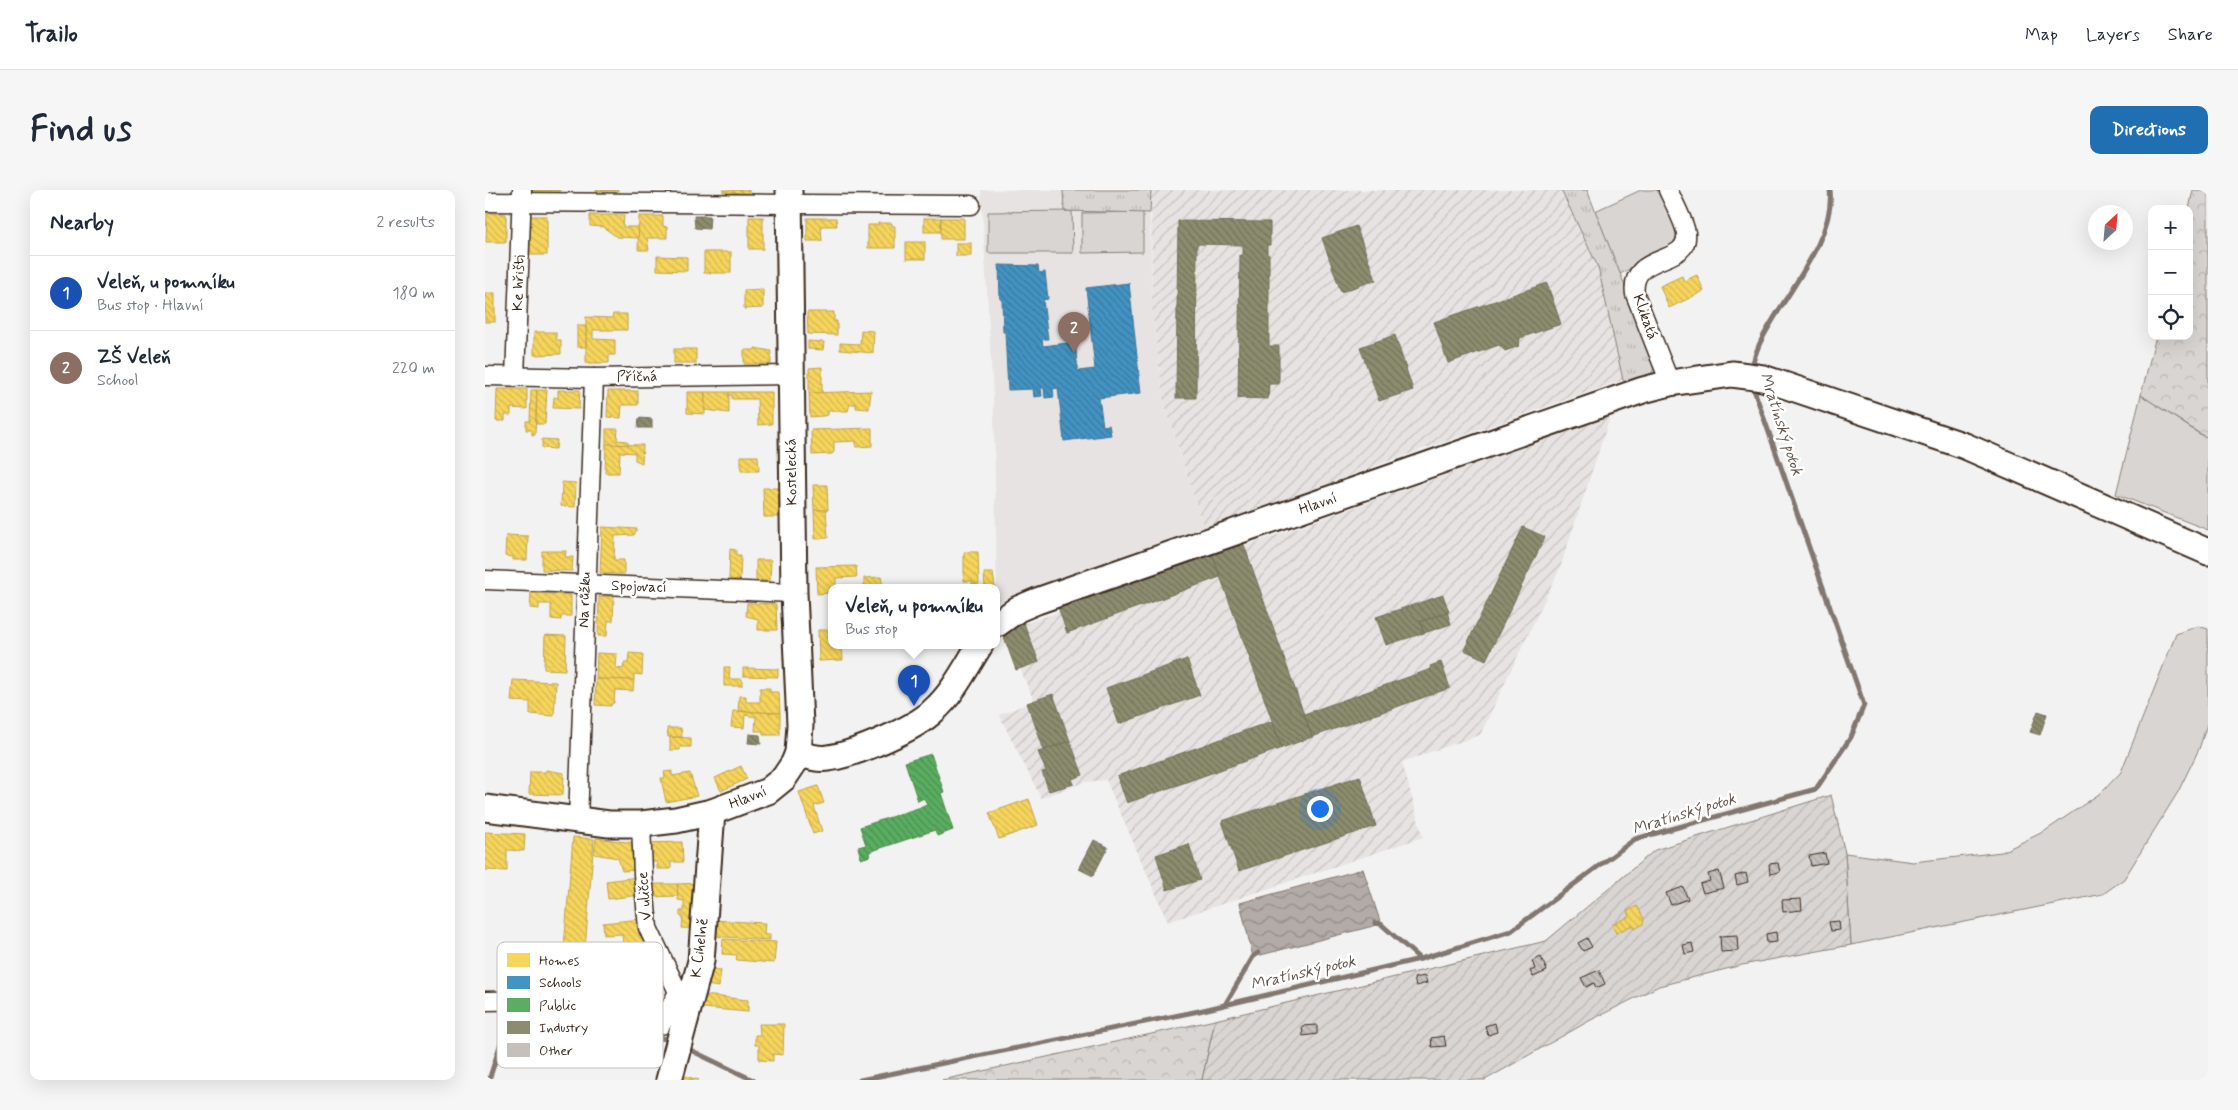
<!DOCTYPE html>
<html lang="en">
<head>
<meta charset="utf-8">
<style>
	:root { --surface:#fff; --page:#f6f6f7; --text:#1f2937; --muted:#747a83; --line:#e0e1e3; --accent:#1f6fb2 }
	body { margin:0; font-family:Mynerve,sans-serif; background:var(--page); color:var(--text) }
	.controls { position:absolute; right:15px; top:15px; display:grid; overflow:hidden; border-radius:10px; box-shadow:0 5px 20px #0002 }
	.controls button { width:45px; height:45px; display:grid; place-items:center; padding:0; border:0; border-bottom:1px solid var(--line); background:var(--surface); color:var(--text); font:25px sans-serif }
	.compass { position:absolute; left:1603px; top:15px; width:45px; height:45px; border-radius:50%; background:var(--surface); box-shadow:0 5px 20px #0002; rotate:26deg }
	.you { position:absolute; left:834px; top:618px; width:18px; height:18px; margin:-12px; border:4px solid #fff; border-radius:50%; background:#1a73e8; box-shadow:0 0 0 8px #1a73e833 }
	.badge { display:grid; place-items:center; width:32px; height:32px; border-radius:50%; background:var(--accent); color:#fff; font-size:16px; font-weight:700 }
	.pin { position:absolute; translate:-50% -41px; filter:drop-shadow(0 1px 2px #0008) }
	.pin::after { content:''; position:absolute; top:26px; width:18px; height:15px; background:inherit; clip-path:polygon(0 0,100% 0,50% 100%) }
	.popup { position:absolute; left:343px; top:394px; width:172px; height:65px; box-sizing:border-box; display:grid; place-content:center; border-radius:10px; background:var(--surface); filter:drop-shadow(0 1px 4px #0005); font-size:16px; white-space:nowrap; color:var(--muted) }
	.popup b { font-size:19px; color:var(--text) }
	.popup::after { content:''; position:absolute; left:50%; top:100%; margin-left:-10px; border:10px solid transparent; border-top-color:var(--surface) }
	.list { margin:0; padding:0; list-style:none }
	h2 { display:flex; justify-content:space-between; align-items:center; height:65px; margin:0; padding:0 20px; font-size:21px }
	h2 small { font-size:16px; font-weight:400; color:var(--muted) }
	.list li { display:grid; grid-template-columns:32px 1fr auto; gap:15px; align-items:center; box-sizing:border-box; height:75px; padding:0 20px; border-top:1px solid var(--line) }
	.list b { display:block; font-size:19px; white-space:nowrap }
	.list p { margin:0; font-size:16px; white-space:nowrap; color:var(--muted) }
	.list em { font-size:16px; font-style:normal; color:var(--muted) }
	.icon { flex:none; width:28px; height:28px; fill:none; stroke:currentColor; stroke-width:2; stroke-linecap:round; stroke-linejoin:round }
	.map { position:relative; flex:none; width:1723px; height:890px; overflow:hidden; border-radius:10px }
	header { display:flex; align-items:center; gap:30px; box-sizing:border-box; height:70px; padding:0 25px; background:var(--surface); border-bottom:1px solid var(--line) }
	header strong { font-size:24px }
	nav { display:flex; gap:28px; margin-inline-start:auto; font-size:18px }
	.intro { display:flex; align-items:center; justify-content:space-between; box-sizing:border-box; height:120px; padding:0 30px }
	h1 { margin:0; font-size:35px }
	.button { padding:12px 22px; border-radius:10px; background:var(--accent); color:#fff; font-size:18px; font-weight:700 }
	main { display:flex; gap:30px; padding:0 30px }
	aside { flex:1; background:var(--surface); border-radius:10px; box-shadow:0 5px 20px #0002 }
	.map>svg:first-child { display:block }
</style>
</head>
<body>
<header>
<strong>Trailo</strong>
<nav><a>Map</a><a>Layers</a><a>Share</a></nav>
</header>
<div class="intro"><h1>Find us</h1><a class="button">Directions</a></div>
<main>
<aside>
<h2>Nearby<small>2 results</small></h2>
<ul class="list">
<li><span class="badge" style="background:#1a4fb4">1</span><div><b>Veleň, u pomníku</b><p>Bus stop · Hlavní</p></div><em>180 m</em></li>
<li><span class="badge" style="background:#8d6e63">2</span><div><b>ZŠ Veleň</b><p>School</p></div><em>220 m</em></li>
</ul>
</aside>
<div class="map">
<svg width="1723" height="890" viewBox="0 0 1723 890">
	<defs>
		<pattern id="industrial-furrows" width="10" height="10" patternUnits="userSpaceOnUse" patternTransform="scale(1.25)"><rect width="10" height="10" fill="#e6e3e2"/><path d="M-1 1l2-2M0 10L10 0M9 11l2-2" fill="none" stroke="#c6c3c1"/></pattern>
		<pattern id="forest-crowns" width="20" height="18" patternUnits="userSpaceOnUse" patternTransform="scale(1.25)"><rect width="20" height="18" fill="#d8d5d2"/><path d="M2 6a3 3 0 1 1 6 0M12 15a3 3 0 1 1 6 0" fill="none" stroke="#bab7b4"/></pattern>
		<pattern id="park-tufts" width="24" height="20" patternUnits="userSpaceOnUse" patternTransform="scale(1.25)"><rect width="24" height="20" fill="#d8d5d2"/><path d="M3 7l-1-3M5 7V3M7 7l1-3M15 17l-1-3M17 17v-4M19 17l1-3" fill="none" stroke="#bab7b4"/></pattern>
		<pattern id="garden-furrows" width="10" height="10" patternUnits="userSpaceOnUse" patternTransform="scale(1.25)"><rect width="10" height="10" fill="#d8d5d2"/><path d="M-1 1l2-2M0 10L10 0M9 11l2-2" fill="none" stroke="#bab7b4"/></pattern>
		<pattern id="water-waves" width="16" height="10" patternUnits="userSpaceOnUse" patternTransform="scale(1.25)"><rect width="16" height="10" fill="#b2aba7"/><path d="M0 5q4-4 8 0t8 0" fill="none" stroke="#928b87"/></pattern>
		<pattern id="homes-back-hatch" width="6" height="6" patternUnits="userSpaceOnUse" patternTransform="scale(1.25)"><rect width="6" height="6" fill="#f6d55c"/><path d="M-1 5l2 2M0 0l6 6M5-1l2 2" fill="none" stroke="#d4b750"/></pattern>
		<pattern id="schools-back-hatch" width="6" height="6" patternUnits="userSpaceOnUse" patternTransform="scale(1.25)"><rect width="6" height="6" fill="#4393c3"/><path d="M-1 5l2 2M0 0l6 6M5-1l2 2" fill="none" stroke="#39789e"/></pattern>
		<pattern id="public-back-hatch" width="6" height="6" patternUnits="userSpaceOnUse" patternTransform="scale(1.25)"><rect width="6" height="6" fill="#5aae61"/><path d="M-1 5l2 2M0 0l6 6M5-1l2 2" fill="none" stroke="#4c8e4f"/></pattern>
		<pattern id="industry-back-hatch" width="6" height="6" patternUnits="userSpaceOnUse" patternTransform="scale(1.25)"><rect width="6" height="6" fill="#8c8c6e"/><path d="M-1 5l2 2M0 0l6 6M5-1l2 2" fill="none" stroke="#74735a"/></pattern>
		<pattern id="building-back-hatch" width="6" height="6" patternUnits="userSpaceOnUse" patternTransform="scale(1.25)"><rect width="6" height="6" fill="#c6c0bd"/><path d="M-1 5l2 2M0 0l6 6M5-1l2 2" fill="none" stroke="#aba5a2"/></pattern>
	</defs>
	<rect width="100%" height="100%" fill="#f3f2f2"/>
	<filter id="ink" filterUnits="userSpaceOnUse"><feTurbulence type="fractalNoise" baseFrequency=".02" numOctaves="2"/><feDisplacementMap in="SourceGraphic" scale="10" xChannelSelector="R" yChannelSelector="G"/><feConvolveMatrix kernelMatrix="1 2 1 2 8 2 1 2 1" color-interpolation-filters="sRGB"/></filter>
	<g filter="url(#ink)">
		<path fill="#e6e3e2" d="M496 0H578L579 21 665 23 667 118 678 208 719 339 512 412 509 223Z"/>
		<g fill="url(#industrial-furrows)">
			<path d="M666 0H1076L1113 77 1138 190 904 271 719 339 678 208 667 118Z"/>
			<path d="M1125 227 1075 378 995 545 917 572 938 647 683 732 621 590 600 592 556 608 514 525 549 511 519 441Z"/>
		</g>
		<g fill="#d8d5d2" stroke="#8a8078">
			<path d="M1156 0H1174L1195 46 1188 56 1135 84 1110 21Z"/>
			<path d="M587 21 588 63H503V22Z"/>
			<path d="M658 22V62L597 63V23Z"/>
			<path d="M1656 205 1719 247 1723 244V340L1631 304Z"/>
			<path d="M1713 436 1723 439V531L1714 559 1693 602 1639 689 1618 704 1366 755 1360 663 1428 672 1517 662 1560 641 1617 602 1636 582 1691 444Z"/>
		</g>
		<g fill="url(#forest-crowns)" stroke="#8a8078">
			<path d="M1708 0H1723V244L1720 247 1656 205 1671 146H1704V19Z"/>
			<path d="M730 830 717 890H457Z"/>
		</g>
		<g fill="url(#park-tufts)" stroke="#8a8078">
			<path d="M578 0H666L665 23 579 21Z"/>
			<path d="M1076 0H1102L1171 174 1162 193 1143 195 1138 190 1113 77Z"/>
		</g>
		<path fill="url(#garden-furrows)" stroke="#8a8078" d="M1346 605 1360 663 1366 755 1257 775 1174 796 1104 831 1000 890H717L730 830 1061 751 1170 660Z"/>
		<path fill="url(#water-waves)" stroke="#827770" d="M878 679 896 734 768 767 755 713Z"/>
		<g fill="url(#homes-back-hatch)" stroke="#bea249">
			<rect x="45" y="0" width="30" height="1"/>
			<rect x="111" y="0" width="22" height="1"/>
			<path d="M238 0H264V3L238 2Z"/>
			<path d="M2 23 21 24V52H1Z"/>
			<path d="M105 25H139L138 37H154V48L132 47 118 37 105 36Z"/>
			<rect x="45" y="26" width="17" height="39"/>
			<path d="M154 26H178V36L182 37V48H162L164 60H153Z"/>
			<rect x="264" y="27" width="14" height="32"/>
			<path d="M322 28H351L352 36H336L337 51H322Z"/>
			<rect x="439" y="28" width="17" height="14"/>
			<rect x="456" y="28" width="23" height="21"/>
			<path d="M393 33H407V36H410V58H383V35H393Z"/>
			<rect x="421" y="52" width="19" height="17"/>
			<rect x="471" y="53" width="15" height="13"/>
			<rect x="219" y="62" width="27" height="21"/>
			<path d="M172 66 202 67V81L172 80Z"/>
			<path d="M1212 85 1219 101 1184 118 1175 96 1197 86 1199 91Z"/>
			<path d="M278 99V118L259 119V100Z"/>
			<rect x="0" y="103" width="10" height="29"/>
			<path d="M322 122H349V131H352V145L323 144Z"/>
			<path d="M128 124H142V140H108V149L130 150V165H124V173H101V127L127 128Z"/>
			<rect x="92" y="136" width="9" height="21"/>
			<path d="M376 140 389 141 388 163 355 160V153L375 154Z"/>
			<path d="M49 142H71V150H76V164L49 165Z"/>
			<path d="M323 151 339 152 338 160 323 159Z"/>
			<path d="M270 158 286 161V174H259V160H270Z"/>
			<rect x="189" y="159" width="22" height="14"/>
			<path d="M337 177V203H324V178Z"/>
			<path d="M12 199H42V219L26 218V225H20V231H11Z"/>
			<path d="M46 200H52L50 245H47V240H41V231H45Z"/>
			<path d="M52 200H62L60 234H51Z"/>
			<path d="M73 200H95L94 219 68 218 69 207 73 208Z"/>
			<path d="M123 201H153V215H137L136 228 122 227Z"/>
			<path d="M386 201 384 219 371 218V214H365L363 221H343V225L338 226 325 227 324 203Z"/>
			<path d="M202 202H220V224L202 223Z"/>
			<path d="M220 202H244V223L220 220Z"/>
			<path d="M244 202H287V234L273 235 272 209H247V205H244Z"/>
			<path d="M387 238V256L371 257V251L349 252V262L347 264 327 265 326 240Z"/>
			<path d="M121 239H133L132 250 142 251 144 255H121Z"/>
			<path d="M57 249 72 250 71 259 57 258Z"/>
			<path d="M121 254 158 255 157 273 150 270V263L135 262 134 283H120Z"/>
			<path d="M256 266H273L274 281H256Z"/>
			<path d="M77 292 91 293 90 317 76 316Z"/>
			<path d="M328 295H342L343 320H329Z"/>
			<path d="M278 298H293L294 327H279Z"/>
			<path d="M329 320H341L343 348 330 349Z"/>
			<path d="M117 337 152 339 149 345 130 346 129 370H139V384L115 383Z"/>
			<path d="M21 345 43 346 42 370H28V367L20 366Z"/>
			<path d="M245 359 251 360V365H256L255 390 244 389Z"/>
			<path d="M57 361H81L80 367H88L87 381 57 380Z"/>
			<path d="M479 362H493L494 394H487V391H479Z"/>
			<path d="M271 370H286L285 391 271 390Z"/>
			<path d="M371 376 372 387 351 388V397H346V403L332 404 331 377Z"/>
			<path d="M499 383H508L510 397H500Z"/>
			<path d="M396 387 398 397H379V388Z"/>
			<path d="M46 403 86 405V426H76V430L66 429V414H54V419L45 418Z"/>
			<path d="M114 406 129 407 128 431H123L122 446H113Z"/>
			<path d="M262 413 291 414 292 440H273V429L261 426Z"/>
			<path d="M333 440H346V455H357L358 470 334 471Z"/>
			<path d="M60 445 81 446 80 480 59 479Z"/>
			<path d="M112 463 132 464 131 478 138 479 139 473H143L144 463 158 464 157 485 149 484V490L111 489Z"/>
			<path d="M239 477H245L244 489H257V496H239Z"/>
			<path d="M258 478 293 479V487L258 486Z"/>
			<path d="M111 489 149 490 148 501 130 500 129 513H127L126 516 110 515Z"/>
			<path d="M28 490 71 492 69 526 45 524V512L26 511Z"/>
			<path d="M275 498H285V502H294L295 523 253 521 254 506H261V512H275Z"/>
			<path d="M248 521 295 523V545H278V541H270L271 527 260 525 259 538 246 537Z"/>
			<path d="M182 538H196L197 547H183Z"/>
			<path d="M185 547 206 548V557H195V560H185Z"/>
			<path d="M256 576 262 589 236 601 230 588Z"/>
			<path d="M61 580 79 583 78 605 44 604 45 582H61Z"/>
			<path d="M187 581V586L205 583 212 606 181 612 176 588H180L179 582Z"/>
			<path d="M333 596 339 613 329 616 337 641 328 644 314 602Z"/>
			<path d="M544 609 553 635 514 649 504 623Z"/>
			<path d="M0 642 40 644 39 661 22 660V681L0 680Z"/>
			<path d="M88 647 109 649 100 759 79 757Z"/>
			<path d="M111 648 150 653 153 680 137 681 133 668 109 664Z"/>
			<path d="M197 652 198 672H186V679H172V672H162L160 653Z"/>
			<path d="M153 687 155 705 123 709 121 691Z"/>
			<path d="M216 693 213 739 197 738 198 726H195V721H199V711L193 710 192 694Z"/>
			<path d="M164 694H192L193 706 164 707Z"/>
			<path d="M1152 716 1159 729 1158 734 1150 739 1148 735 1131 743 1127 735 1145 726 1142 721Z"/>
			<path d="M156 729 160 765 139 767 137 744 119 745 118 733Z"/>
			<path d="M228 730 280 733 279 744H285V750L226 746Z"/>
			<path d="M238 749 291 752 289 773 251 770 252 765 237 764Z"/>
			<path d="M23 762 98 769 95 799 19 788Z"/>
			<path d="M161 776 162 786 173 785 175 805 139 808 137 789 144 788 143 778Z"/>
			<path d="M222 778 236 780 234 797 221 795Z"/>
			<path d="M116 799 128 807 120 819 108 810Z"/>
			<path d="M219 805 263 810V822L218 818Z"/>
			<path d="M274 834H299L298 865 288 864V871L274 870V855H270V845H275Z"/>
			<path d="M57 848 85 854 81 874 52 869Z"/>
			<path d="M200 886 214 890H199Z"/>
		</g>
		<path fill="url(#schools-back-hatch)" stroke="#417492" d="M514 75 553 76 554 83 560 82 563 109 558 110 563 149H557L558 156 590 152 593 181 610 179 601 98 644 93 656 203 614 208 618 236 624 235 626 245 579 251 573 198 568 199 569 207 560 208 559 198H556L557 206 549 207 548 199 523 200 520 142H518L517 109H515Z"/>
		<path fill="url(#public-back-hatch)" stroke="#51864d" d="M446 564 459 602 456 603 468 640 452 646 450 640 384 662 385 666 376 669 373 657 381 655 375 637 442 615 439 608 433 611 420 572Z"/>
		<g fill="url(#industry-back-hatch)" stroke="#746f56">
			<path d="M209 26H225L224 39 210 38Z"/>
			<path d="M693 31 785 32V55H782V64L784 65V156H794V194H784L783 209 753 208 755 65H758V55L712 54 711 208H691Z"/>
			<path d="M871 36 891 90 856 102 837 48Z"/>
			<path d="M1062 93 1076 134 1035 148 1034 156 1020 161 1014 155 963 173 949 132Z"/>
			<path d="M910 145 928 200 894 211 875 157Z"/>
			<path d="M154 228 167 229V238H153Z"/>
			<path d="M1038 337 1060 347 1001 470 979 460Z"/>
			<path d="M758 352 827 547 797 558 726 361Z"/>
			<path d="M726 361 735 387 582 443 573 417Z"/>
			<path d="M958 405 964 422 935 432 939 443 901 455 891 427Z"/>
			<path d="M962 422 966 434 939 443 935 432Z"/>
			<path d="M538 431 554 472 531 480 516 439Z"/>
			<path d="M702 469 715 505 634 534 621 498Z"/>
			<path d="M956 472 965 498 827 547 819 524 946 479 945 476Z"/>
			<path d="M568 504 585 551 559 560 542 513Z"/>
			<path d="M1553 521 1562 524 1555 545 1545 542Z"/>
			<path d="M787 531 797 558 642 613 632 586Z"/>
			<path d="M264 544 275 545 276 554 263 553Z"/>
			<path d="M585 551 598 585 587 589 589 594 564 601 557 582 561 581 553 562Z"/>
			<path d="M875 586 891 636 754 681 737 631Z"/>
			<path d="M609 650 623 657 608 686 594 679Z"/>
			<path d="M704 654 715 690 682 700 671 665Z"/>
		</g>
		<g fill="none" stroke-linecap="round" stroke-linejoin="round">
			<g stroke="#827770" stroke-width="5">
				<path d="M1266 179C1269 170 1271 161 1275 153 1296 109 1351 49 1345 0"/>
				<path d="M890 733 896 734 935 769"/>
				<path d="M741 813 768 767 773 763"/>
				<path d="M201 858 268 890"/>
				<path d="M4 890 21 837 32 832 183 849"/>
				<path d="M375 890 714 821 935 769 1026 741 1150 649 1331 599 1366 547 1379 515 1267 194"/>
			</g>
		</g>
		<g fill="url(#building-back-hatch)" stroke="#3b2a1e">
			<path d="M1340 663 1342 673 1326 676 1324 666Z"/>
			<path d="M1293 673 1295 682 1285 684 1284 674Z"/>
			<path d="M1234 681 1239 698 1218 703 1215 694 1225 691 1223 684Z"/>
			<path d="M1261 683 1263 692 1252 695 1250 686Z"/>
			<path d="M1198 697 1203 709 1186 715 1181 703Z"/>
			<path d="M1316 709 1317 720 1298 722 1297 710Z"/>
			<path d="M1354 731 1355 740 1346 741 1344 732Z"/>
			<path d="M1291 742 1292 752 1282 753 1281 744Z"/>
			<path d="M1252 745 1253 761 1236 762 1235 746Z"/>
			<path d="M1102 748 1107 757 1098 761 1093 753Z"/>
			<path d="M1207 753 1209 762 1200 764 1198 755Z"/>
			<path d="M1056 767 1062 781 1048 787 1045 781 1050 779 1047 771Z"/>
			<path d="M1114 780 1120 794 1111 798 1109 793 1101 797 1096 788Z"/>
			<path d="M940 786 942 793 931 796 929 788Z"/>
			<path d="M1010 833 1012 842 1003 845 1000 836Z"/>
			<path d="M832 835V844L818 846 817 836Z"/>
			<path d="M959 846 961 856 947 857 946 848Z"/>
		</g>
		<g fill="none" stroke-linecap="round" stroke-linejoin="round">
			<defs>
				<g id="street">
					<path d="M1183 0C1188 11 1199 31 1201 43 1205 77 1144 61 1150 104L1185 193"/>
					<path d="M0 12 486 15"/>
					<path d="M0 186 109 188 305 185"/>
					<path d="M30 187 37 0"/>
					<path d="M0 390 309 403"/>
					<path d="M93 631 109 188"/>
					<path d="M156 634 158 684 163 738 193 802"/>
					<path d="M0 811 56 810 176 835 193 802 208 808"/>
				</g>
				<g id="secondary">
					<path d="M512 434 533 419 552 411 1158 200 1185 193 1247 184 1278 188 1480 256 1723 362"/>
					<path d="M313 563C322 566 333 570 343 568 368 565 430 539 448 521 468 504 481 477 495 455"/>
					<path d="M0 618 124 634H156L191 630 227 622 283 601 299 588 309 573 313 563 315 535 309 403 304 0"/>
					<path d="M184 890 216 771 227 622"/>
				</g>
			</defs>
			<use href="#street" stroke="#3b2a1e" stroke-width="21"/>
			<use href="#secondary" stroke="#3b2a1e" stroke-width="29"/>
			<use href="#street" stroke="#fff" stroke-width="18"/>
			<use href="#secondary" stroke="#fff" stroke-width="25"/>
		</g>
	</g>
	<g text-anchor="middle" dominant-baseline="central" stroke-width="5" stroke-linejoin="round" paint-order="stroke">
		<g font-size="15" fill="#3b2a1e" stroke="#fff">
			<text transform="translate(34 93) rotate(-88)">Ke hřišti</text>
			<text transform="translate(1160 127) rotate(70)">Klikatá</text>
			<text transform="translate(152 187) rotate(-1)">Příčná</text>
			<text transform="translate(307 282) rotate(-91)">Kostelecká</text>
			<text transform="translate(833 314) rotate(-19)">Hlavní</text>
			<text transform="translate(154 397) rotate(2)">Spojovací</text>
			<text transform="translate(100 410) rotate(-88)">Na růžku</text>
			<text transform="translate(263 608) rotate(-22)">Hlavní</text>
			<text transform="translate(160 706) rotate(-95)">V uličce</text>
			<text transform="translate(215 758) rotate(-83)">K Cihelně</text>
		</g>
		<g font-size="16" font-style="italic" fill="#65574e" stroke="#fff">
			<text transform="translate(1296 234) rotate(72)">Mratínský potok</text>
			<text transform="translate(1199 624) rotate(-17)">Mratínský potok</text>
			<text transform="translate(818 783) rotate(-13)">Mratínský potok</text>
		</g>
	</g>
	<rect x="12" y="752" width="166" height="126" rx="8" fill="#fff" stroke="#c4bfbc" stroke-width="1"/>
	<rect x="22" y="763" width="23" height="14" fill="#f6d55c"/>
	<rect x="22" y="786" width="23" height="13" fill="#4393c3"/>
	<rect x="22" y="808" width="23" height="14" fill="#5aae61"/>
	<rect x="22" y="831" width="23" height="13" fill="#8c8c6e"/>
	<rect x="22" y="853" width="23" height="14" fill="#c6c0bd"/>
	<g font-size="14" fill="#3b2a1e">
		<text x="54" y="775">Homes</text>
		<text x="54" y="797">Schools</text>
		<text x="54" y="820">Public</text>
		<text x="54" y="842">Industry</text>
		<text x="54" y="865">Other</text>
	</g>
</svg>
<div class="controls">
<button>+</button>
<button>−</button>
<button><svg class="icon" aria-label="locate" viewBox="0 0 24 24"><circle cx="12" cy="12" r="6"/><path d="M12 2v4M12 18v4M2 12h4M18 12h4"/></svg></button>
</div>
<svg class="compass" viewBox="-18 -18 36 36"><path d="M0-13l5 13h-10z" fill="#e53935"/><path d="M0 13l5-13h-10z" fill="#747a83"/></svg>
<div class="you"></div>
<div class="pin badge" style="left:429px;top:516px;background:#1a4fb4">1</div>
<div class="popup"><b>Veleň, u pomníku</b>Bus stop</div>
<div class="pin badge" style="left:589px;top:163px;background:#8d6e63">2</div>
</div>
</main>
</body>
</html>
